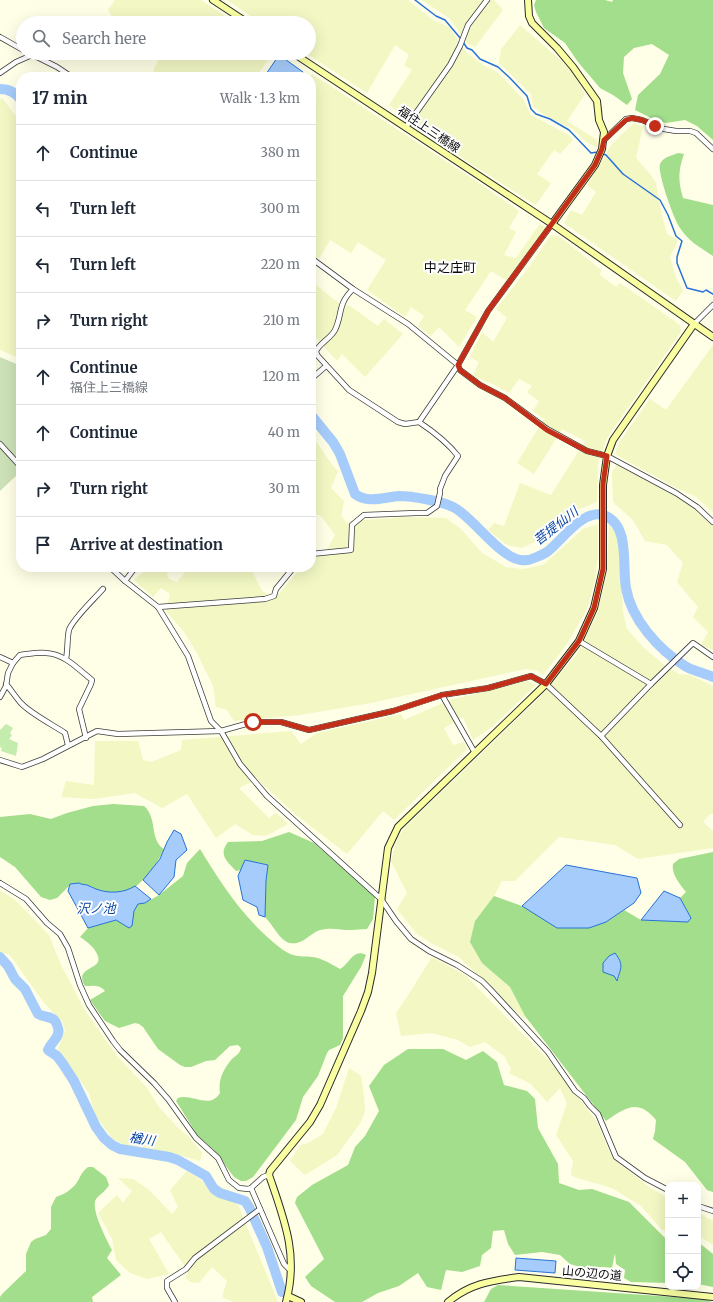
<!DOCTYPE html>
<html lang="en">
<head>
<meta charset="utf-8">
<style>
	:root { --surface:#fff; --page:#f6f6f7; --text:#1f2937; --muted:#747a83; --line:#e0e1e3 }
	body { margin:0; font-family:Merriweather,"Noto Sans JP",serif; background:var(--page); color:var(--text) }
	.controls { position:absolute; right:12px; bottom:12px; display:grid; overflow:hidden; border-radius:8px; box-shadow:0 4px 16px #0002 }
	.controls button { width:36px; height:36px; display:grid; place-items:center; padding:0; border:0; border-bottom:1px solid var(--line); background:var(--surface); color:var(--text); font:20px sans-serif }
	.stop { position:absolute; width:12px; height:12px; margin:-9px; border:3px solid #c32e18; border-radius:50%; background:#fff }
	.stop.end { background:#c32e18; border-color:#fff; box-shadow:0 1px 4px #0008 }
	.list { margin:0; padding:0; list-style:none }
	h2 { display:flex; justify-content:space-between; align-items:center; height:52px; margin:0; padding:0 16px; font-size:17px }
	h2 small { font-size:13px; font-weight:400; color:var(--muted) }
	.list li { display:grid; grid-template-columns:26px 1fr auto; gap:12px; align-items:center; box-sizing:border-box; height:56px; padding:0 16px; border-top:1px solid var(--line) }
	.list b { display:block; font-size:15px; white-space:nowrap }
	.list p { margin:0; font-size:13px; white-space:nowrap; color:var(--muted) }
	.list em { font-size:13px; font-style:normal; color:var(--muted) }
	.icon { flex:none; width:22px; height:22px; fill:none; stroke:currentColor; stroke-width:2; stroke-linecap:round; stroke-linejoin:round }
	.map { position:relative; flex:none; width:713px; height:1302px; overflow:hidden }
	.search { position:absolute; background:var(--surface); box-shadow:0 4px 16px #0002; left:16px; top:16px; width:300px; height:44px; display:flex; align-items:center; gap:10px; box-sizing:border-box; padding:0 14px; border-radius:22px; color:var(--muted); font-size:15px }
	.panel { position:absolute; background:var(--surface); box-shadow:0 4px 16px #0002; left:16px; top:72px; width:300px; height:500px; border-radius:16px }
	.map>svg:first-child { display:block }
</style>
</head>
<body>
<div class="map">
<svg width="713" height="1302" viewBox="0 0 713 1302">
	<rect width="100%" height="100%" fill="#fffee6"/>
	<g fill="#f2f7c4">
		<path d="M115 0H201L236 23H116L108 10Z"/>
		<path d="M227 0H408L433 20 449 27 466 52 483 65 497 72 523 99 531 115 570 136 573 140 560 154 554 150 537 174 551 183 536 205 471 164 389 105 412 70 404 65 409 55 395 45 367 93 306 53H309V23H261Z"/>
		<path d="M422 0H494L503 10 475 47 468 44 449 18Z"/>
		<path d="M520 25 566 65 576 77 585 94 567 121 597 140V148L585 141 573 129 544 115 533 106 531 94 499 63 501 49Z"/>
		<path d="M162 53H273L256 77H153L154 68Z"/>
		<path d="M312 74 479 183 519 211 509 228 516 232 504 255 516 258 540 224 547 228 506 280 491 271 465 310 477 317 459 347 439 327 431 336 418 326 424 316 411 307 405 317 367 290 386 260 358 242 351 253 330 240 319 259 311 253V77H310Z"/>
		<path d="M2 98 21 123V359L0 350V99Z"/>
		<path d="M634 123 643 127 636 158 650 174 656 183 662 216 667 234 678 240 670 257 676 278 683 290 676 301 564 223 571 210 582 215 596 192 587 185 612 144Z"/>
		<path d="M551 235 559 236 601 270 600 275 616 287 620 283 680 325 681 332 607 438 598 463 597 502 572 512 545 537 522 548 507 545 488 530 494 523 504 526 520 483 551 495 585 441 562 429 534 474 517 463 544 419 533 411 539 401 527 392 532 386 519 379 509 393 493 384 473 376 479 362 470 357 482 332 493 342 507 318 496 309 530 266Z"/>
		<path d="M311 281 337 302 350 306 378 326 384 319 403 334 365 377 342 354 337 361 311 332Z"/>
		<path d="M713 345V512L695 496 676 488 615 454 620 441 650 399 666 410Z"/>
		<path d="M311 434 333 466 338 471 331 488 344 501 341 516 347 523 363 520 407 517 446 518 461 529 482 553 506 567 523 569 543 565 583 529 598 524V555L595 580 588 607 567 644 543 675 538 671 526 669 371 703 300 715 234 721 227 710 216 707 213 686 197 653 184 632 166 611 170 594 161 588 153 597 134 580 149 567H165L169 579 177 582 189 567H250L262 591 275 598 302 567H311V558L324 555 335 535 321 516 311 512Z"/>
		<path d="M617 465 675 496 696 509 713 526V650L701 645 708 632 693 617 698 607 677 582 683 563 667 545 645 541 633 520 613 502 612 472Z"/>
		<path d="M609 525 619 536 623 612 627 629 644 648 664 665 679 674 690 675 713 686V814H710L703 822 713 831V848L638 859 615 845 559 837 515 881H502L494 896 475 921 482 963 510 987 525 1016 524 1019 459 957 431 943 416 933 397 909 407 893 391 861 397 839 404 828 546 691 579 651 597 614 607 572Z"/>
		<path d="M528 681 536 685 493 726 473 740 463 717 444 728 453 745 464 742 467 749 394 820 383 811 347 854 295 814 257 779 239 788 269 818 276 813 288 824 266 836 253 835 235 824 216 838 187 794 162 808 135 793 93 799 61 797 66 781 94 785 95 741H138L143 760 151 762 181 750 182 740 291 731 301 744 317 733 401 714 404 720 450 700Z"/>
		<path d="M0 891 14 899 49 935 61 965 84 1009 116 1055 147 1088 159 1107 177 1127 188 1136 202 1153 200 1161 179 1155 157 1151 140 1147 126 1146 113 1139 95 1115 89 1093 58 1049 65 1030 62 1021 45 1004 10 955 0 952Z"/>
		<path d="M432 957 465 975 556 1068 597 1122 609 1151 616 1161 649 1187 668 1198V1231L662 1230 641 1206 612 1188 577 1178 571 1175 573 1161 556 1135 567 1103 560 1088 547 1102 531 1084 509 1073 511 1069 504 1056 485 1042 470 1047 458 1040 431 1033 401 1036 396 1013 407 997Z"/>
		<path d="M349 1068 361 1076 364 1096 365 1111 361 1122 337 1155 305 1175 290 1161 300 1145 308 1143 323 1134 336 1108Z"/>
		<path d="M187 1171 202 1181 210 1189 238 1205 278 1302H234L222 1297 227 1281 212 1267 199 1283 190 1282 185 1277 188 1274 184 1265 161 1232 149 1239 169 1274 147 1279 130 1273 116 1260 112 1239 98 1213 117 1195 123 1203 132 1191 118 1178 133 1179 148 1189 172 1214 178 1207 170 1190Z"/>
		<path d="M698 1211 707 1218 713 1220V1245L698 1235Z"/>
	</g>
	<path fill="#c3ecad" d="M6 724 13 728 10 733 12 735 9 739 18 743 16 756 1 751 2 748 0 747V730Z"/>
	<g fill="#a2de8b">
		<path d="M536 0H605L612 2 613 0H713V140L697 126 685 120 666 123 653 119 635 110 638 95 660 74 669 55 652 44 634 48 624 57 623 73 632 99 627 105 613 95 600 88 578 62 565 43 544 28 536 12 534 5Z"/>
		<path d="M678 153 684 154C678 171 678 180 683 198L713 205V256C701 248 688 241 680 228 674 220 657 172 660 164 663 157 671 156 678 153Z"/>
		<path d="M113 804 144 806C158 818 149 840 164 849 159 862 141 886 128 891 123 892 114 893 109 892 94 891 87 882 71 884L57 898 50 900 41 897 15 867 0 857V817L30 814 51 819 67 813 93 806Z"/>
		<path d="M289 832 314 843 360 883 375 897 373 919 367 929C362 929 356 930 351 930 341 930 331 927 320 930 314 932 310 936 304 940 283 952 277 929 265 917L266 881 268 865 245 860 241 870 236 871C227 861 218 855 228 842L262 841Z"/>
		<path d="M200 849C220 882 243 917 273 942 279 947 286 953 293 955 299 957 306 956 312 957 322 958 331 964 340 969 349 965 353 948 366 955L361 967 343 996V1038L340 1045 329 1050 327 1053 318 1076 303 1097 296 1120 253 1177 246 1181H241L234 1177 213 1149 198 1136 176 1101 178 1098C191 1093 210 1110 220 1093 218 1080 223 1070 231 1060 235 1056 240 1054 241 1048L238 1045 230 1046 215 1060 206 1061 191 1067H185L180 1065 158 1049 143 1027 139 1024 135 1023 119 1028 105 1021 90 1000 105 991C99 984 93 986 85 986 72 964 108 972 96 952 93 946 86 941 80 937L88 928 116 920 129 927 131 926 134 911 138 904 145 903 159 895 183 876 187 863Z"/>
		<path d="M713 852V1192L707 1190 685 1162 653 1139 655 1131 656 1120C638 1098 625 1108 606 1121L525 1016 510 987 482 963 470 942 475 921 494 896 522 906 557 928 606 922 624 910 641 920 688 922 691 918 680 898 686 892C680 884 671 874 673 864L679 859Z"/>
		<path d="M408 1049H443L466 1060 483 1051 497 1062 504 1085 527 1091 535 1099 538 1128 558 1164 559 1183 579 1190 592 1189 629 1202 668 1241V1283L631 1282 624 1278 625 1270 616 1264 615 1253 612 1268 604 1267 583 1268 570 1264 560 1255 542 1252 515 1255 508 1244 504 1230 493 1231 491 1248 482 1255 480 1266 462 1272 446 1270 441 1290 427 1287 418 1273 399 1286 378 1293 362 1302H335L311 1286 305 1277 324 1259 295 1203 297 1197 312 1185 348 1165 355 1147 365 1136 379 1111 369 1086 384 1065Z"/>
		<path d="M88 1167H93L106 1177 109 1185C106 1191 100 1194 96 1199 90 1209 107 1240 112 1250L107 1258 121 1275 92 1297 93 1302H0V1297L2 1294 26 1271V1254L31 1242 35 1239 46 1235 51 1229V1207L56 1197C62 1195 68 1192 73 1187 80 1181 79 1174 88 1167Z"/>
		<path d="M698 1242 713 1254V1287L698 1284Z"/>
		<path d="M498 1285 704 1299 712 1302H484L491 1289Z"/>
	</g>
	<path fill="#cce1b7" d="M0 357 21 366V471L0 491Z"/>
	<g fill="#a6ccfb" stroke="#2772d8">
		<path d="M282 57 303 72V77H264L277 58Z"/>
		<path d="M174 830 181 834 187 850 176 860 174 877 159 895 143 880 160 859 167 842Z"/>
		<path d="M245 860 268 865 266 881 265 917 259 915 257 907 243 900 238 876Z"/>
		<path d="M566 865 637 878 641 893 634 903 606 922 589 928H557L522 906Z"/>
		<path d="M79 883C82 885 84 884 87 885 90 886 93 888 96 889 109 894 124 893 135 886L151 899 145 903 138 904 134 911 132 926 129 928 116 920 88 928 68 891 70 884Z"/>
		<path d="M664 891 680 898 691 918 688 922 641 920Z"/>
		<path d="M615 953C624 965 621 967 617 981L614 976 603 972V963L609 956Z"/>
		<path d="M516 1258 556 1261 555 1273 515 1270Z"/>
	</g>
	<g fill="none" stroke-linecap="round" stroke-linejoin="round">
		<g stroke="#2772d8" stroke-width="1.5">
			<path d="M415 0 436 16 445 20 461 39"/>
			<path d="M463 42 467 48 472 50 480 59 498 67 510 78 527 96 531 109 536 114 550 119 569 130 591 153 598 152"/>
			<path d="M603 154 606 155 623 174 660 200 668 215 676 236 682 241 677 257V263L687 288 703 292 706 290 713 294"/>
		</g>
		<g stroke="#a6ccfb" stroke-width="10">
			<path d="M0 89C9 89 16 93 21 100"/>
			<path d="M311 415 333 442 340 454 355 494C368 504 385 497 399 496 412 496 441 501 453 507 473 516 504 565 527 560 531 560 544 554 547 552 562 541 584 506 606 516 630 527 622 566 626 588 631 619 659 650 685 666 693 671 704 673 713 677"/>
			<path d="M0 957 8 966 15 979 25 989 38 1014C43 1017 48 1016 53 1019 56 1021 57 1024 58 1028 61 1037 51 1042 48 1050L57 1056 63 1064 74 1081 96 1127 104 1138 112 1145 120 1149 169 1157 178 1160 206 1176 214 1189 220 1193 245 1201 249 1207 267 1247 282 1292"/>
		</g>
		<defs>
			<g id="street">
				<path d="M0 37 23 50"/>
				<path d="M29 53 57 67 72 77"/>
				<path d="M0 73 16 62 32 55"/>
				<path d="M406 127 450 65 460 46 468 25 487 0"/>
				<path d="M604 140 626 119 632 118 642 120 664 129 676 131H690L696 133 713 149"/>
				<path d="M311 258 353 289 408 324 458 365 460 370 480 385 505 398 547 429 587 451 607 456 676 493 697 507 713 522"/>
				<path d="M353 289C337 305 343 313 335 330 331 338 320 343 316 351L317 355 349 390 372 405 398 422 405 424 419 422 458 365 488 311 552 224"/>
				<path d="M694 324 713 305"/>
				<path d="M311 379 326 366"/>
				<path d="M0 444 21 467"/>
				<path d="M311 554 351 550 352 525 364 515 416 513H427L437 506 440 493V489L445 476 458 456C447 442 434 432 419 422"/>
				<path d="M110 567 125 581 158 607 188 656 211 721 221 731 240 764 267 796 381 899 396 921 411 939 429 951 457 965 482 981 490 989 548 1052 575 1091 584 1098 590 1106 598 1114 616 1157 645 1178 668 1190"/>
				<path d="M125 581 134 569 138 567"/>
				<path d="M158 607 265 599 274 596 276 589 294 567"/>
				<path d="M579 641 651 684"/>
				<path d="M0 657 13 663"/>
				<path d="M66 659C68 649 67 638 69 630 72 620 95 598 103 589"/>
				<path d="M6 684C11 690 15 696 20 702 28 712 53 725 65 733L68 745"/>
				<path d="M442 695 475 753"/>
				<path d="M0 697 6 686 8 673 13 663 20 655C29 654 38 652 46 653 65 654 78 669 92 680L91 684 79 709 86 738"/>
				<path d="M601 736 651 684 693 643 713 657"/>
				<path d="M0 760 22 767 43 759 97 731 118 734 221 731 253 722H281L309 730 393 711 442 695 488 688 531 676 546 684 601 736 680 825"/>
				<path d="M0 883 26 899 47 923 60 934 68 948 80 985 89 1005 113 1041 120 1050 154 1083 168 1099 196 1138 218 1158 229 1180 239 1188 248 1189 251 1188 263 1177 269 1175"/>
				<path d="M251 1188 284 1264 291 1271"/>
				<path d="M698 1206 713 1211"/>
				<path d="M175 1302 167 1288V1281L186 1269 195 1258 260 1209"/>
			</g>
			<g id="secondary">
				<path d="M213 0 248 23"/>
				<path d="M528 0 529 16 532 23 557 48 573 67 597 101 599 120 604 132 602 149 595 165 552 224"/>
				<path d="M293 53 552 224 713 337"/>
				<path d="M288 1296 301 1302"/>
				<path d="M286 1302C299 1255 284 1219 269 1175L270 1171 310 1122 320 1105 361 1011 368 992 372 973 388 848 398 827 546 684 579 641 594 608 603 569V485L607 456 613 440 694 324"/>
				<path d="M448 1302C471 1283 491 1281 519 1277L713 1297"/>
			</g>
		</defs>
		<use href="#street" stroke="#3c3c3c" stroke-width="6"/>
		<use href="#secondary" stroke="#2b2b2b" stroke-width="8"/>
		<use href="#street" stroke="#fff" stroke-width="4.5"/>
		<use href="#secondary" stroke="#f9ffa1" stroke-width="6"/>
	</g>
	<g fill="none" stroke-linecap="round" stroke-linejoin="round">
		<path stroke="#c32e18" stroke-width="5" d="M253 722H281L309 730 393 711 442 695 488 688 531 676 546 684 579 641 594 608 603 569V484L607 456 587 451 547 430 505 398 480 385 460 370 458 365 488 311 595 165 602 149 604 140 626 120 632 118 642 120 655 126"/>
	</g>
	<g text-anchor="middle" dominant-baseline="central" stroke-width="4" stroke-linejoin="round" paint-order="stroke">
		<g font-size="12" fill="#090909" stroke="#fff">
			<text transform="translate(429 129) rotate(34)">福住上三橋線</text>
			<text transform="translate(592 1273) rotate(5)">山の辺の道</text>
		</g>
		<g font-size="13" fill="#090909" stroke="#fff">
			<text x="450" y="267">中之庄町</text>
		</g>
		<g font-size="13" font-style="italic" fill="#0b46a3" stroke="#fff">
			<text transform="translate(556 526) rotate(-38)">菩提仙川</text>
			<text x="96" y="908">沢ノ池</text>
			<text transform="translate(142 1139) rotate(9)">楢川</text>
		</g>
	</g>
</svg>
<div class="controls">
<button>+</button>
<button>−</button>
<button><svg class="icon" aria-label="locate" viewBox="0 0 24 24"><circle cx="12" cy="12" r="6"/><path d="M12 2v4M12 18v4M2 12h4M18 12h4"/></svg></button>
</div>
<div class="stop" style="left:253px;top:722px"></div>
<div class="stop end" style="left:655px;top:126px"></div>
<div class="search"><svg class="icon" aria-label="search" viewBox="0 0 24 24"><circle cx="10" cy="10" r="6"/><path d="M15 15l6 6"/></svg>Search here</div>
<section class="panel">
<h2>17 min<small>Walk · 1.3 km</small></h2>
<ul class="list">
<li><svg class="icon" aria-label="ahead" viewBox="0 0 24 24"><path d="M12 20V5M6 11l6-6 6 6"/></svg><div><b>Continue</b></div><em>380 m</em></li>
<li><svg class="icon" aria-label="left" viewBox="0 0 24 24"><path d="M17 20v-9H6M10 6l-5 5 5 5"/></svg><div><b>Turn left</b></div><em>300 m</em></li>
<li><svg class="icon" aria-label="left" viewBox="0 0 24 24"><path d="M17 20v-9H6M10 6l-5 5 5 5"/></svg><div><b>Turn left</b></div><em>220 m</em></li>
<li><svg class="icon" aria-label="right" viewBox="0 0 24 24"><path d="M7 20v-9h11M14 6l5 5-5 5"/></svg><div><b>Turn right</b></div><em>210 m</em></li>
<li><svg class="icon" aria-label="ahead" viewBox="0 0 24 24"><path d="M12 20V5M6 11l6-6 6 6"/></svg><div><b>Continue</b><p>福住上三橋線</p></div><em>120 m</em></li>
<li><svg class="icon" aria-label="ahead" viewBox="0 0 24 24"><path d="M12 20V5M6 11l6-6 6 6"/></svg><div><b>Continue</b></div><em>40 m</em></li>
<li><svg class="icon" aria-label="right" viewBox="0 0 24 24"><path d="M7 20v-9h11M14 6l5 5-5 5"/></svg><div><b>Turn right</b></div><em>30 m</em></li>
<li><svg class="icon" aria-label="arrive" viewBox="0 0 24 24"><path d="M6 21V4h12l-3 4 3 4H6"/></svg><div><b>Arrive at destination</b></div></li>
</ul>
</section>
</div>
</body>
</html>
